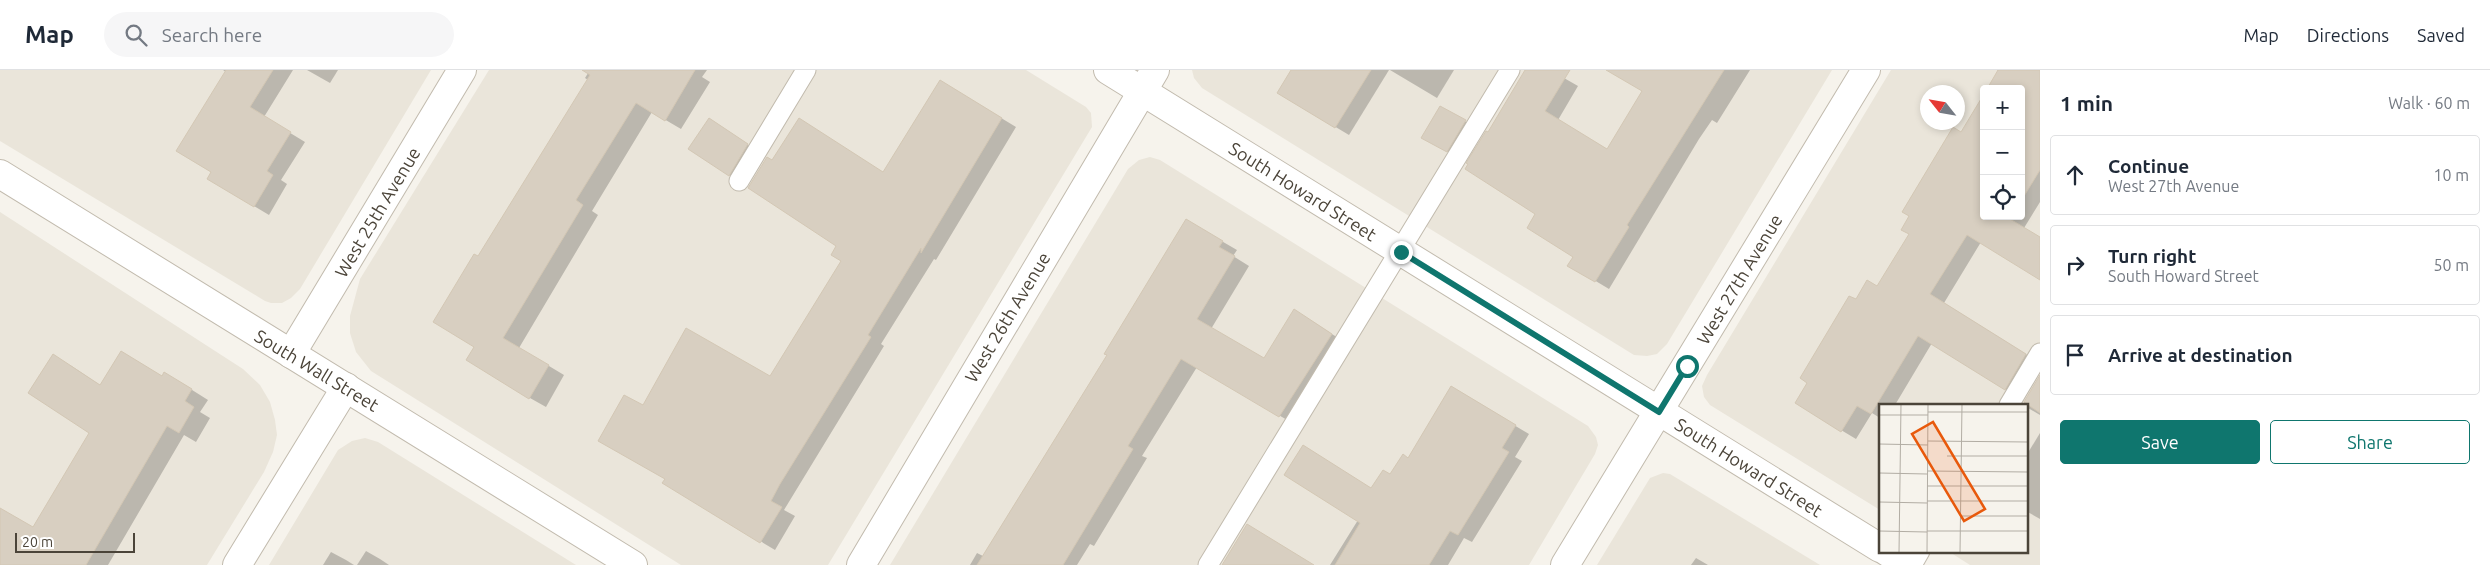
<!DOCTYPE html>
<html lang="en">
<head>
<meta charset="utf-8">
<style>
	:root { --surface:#fff; --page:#f6f6f7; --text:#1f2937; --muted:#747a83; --line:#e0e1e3; --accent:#0f766e }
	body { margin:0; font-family:Ubuntu,sans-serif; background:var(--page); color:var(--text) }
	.controls { position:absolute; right:15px; top:15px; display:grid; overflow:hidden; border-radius:5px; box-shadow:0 2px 8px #0003 }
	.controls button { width:45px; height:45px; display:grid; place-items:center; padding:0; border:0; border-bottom:1px solid var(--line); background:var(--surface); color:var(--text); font:25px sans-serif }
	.compass { position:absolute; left:1920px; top:15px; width:45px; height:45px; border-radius:50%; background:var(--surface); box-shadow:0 2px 8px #0003; rotate:301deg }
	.scale { position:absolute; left:15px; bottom:12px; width:120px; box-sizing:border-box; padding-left:5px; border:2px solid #4b4439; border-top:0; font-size:14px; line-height:18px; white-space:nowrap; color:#4b4439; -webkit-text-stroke:4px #fff; paint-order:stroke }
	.stop { position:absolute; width:15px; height:15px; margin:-11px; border:4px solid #0f766e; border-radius:50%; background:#fff }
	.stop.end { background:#0f766e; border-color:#fff; box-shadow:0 1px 5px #0008 }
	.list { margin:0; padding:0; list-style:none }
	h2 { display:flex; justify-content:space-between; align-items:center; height:65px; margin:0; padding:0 20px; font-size:21px }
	h2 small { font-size:16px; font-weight:400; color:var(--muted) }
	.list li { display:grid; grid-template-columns:32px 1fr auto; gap:15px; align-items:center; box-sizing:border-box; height:80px; margin:0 10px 10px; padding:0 10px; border:1px solid var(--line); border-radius:5px }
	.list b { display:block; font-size:19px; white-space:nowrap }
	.list p { margin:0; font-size:16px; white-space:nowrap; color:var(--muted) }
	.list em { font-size:16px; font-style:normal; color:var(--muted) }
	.actions { display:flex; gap:10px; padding:15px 20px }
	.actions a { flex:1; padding:11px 0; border:1px solid var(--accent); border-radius:5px; text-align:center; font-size:18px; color:var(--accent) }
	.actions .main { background:var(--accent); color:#fff }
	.icon { flex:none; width:28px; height:28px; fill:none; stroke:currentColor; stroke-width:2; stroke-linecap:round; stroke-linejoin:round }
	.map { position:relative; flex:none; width:2040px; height:495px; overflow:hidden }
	header { display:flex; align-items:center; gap:30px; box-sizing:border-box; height:70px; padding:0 25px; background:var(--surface); border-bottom:1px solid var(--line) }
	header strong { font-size:24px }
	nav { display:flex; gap:28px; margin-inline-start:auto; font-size:18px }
	.search { width:350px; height:45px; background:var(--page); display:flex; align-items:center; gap:12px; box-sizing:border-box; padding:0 18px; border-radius:28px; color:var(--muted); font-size:19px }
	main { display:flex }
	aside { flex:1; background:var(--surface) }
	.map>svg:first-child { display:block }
</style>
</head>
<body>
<header>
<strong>Map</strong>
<div class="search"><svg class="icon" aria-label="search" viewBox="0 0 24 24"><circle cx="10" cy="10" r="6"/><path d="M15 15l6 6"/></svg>Search here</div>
<nav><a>Map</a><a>Directions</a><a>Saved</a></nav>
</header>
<main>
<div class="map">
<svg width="2040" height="495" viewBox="0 0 2040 495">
	<rect width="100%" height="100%" fill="#f6f3ec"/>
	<g fill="#eae5da" fill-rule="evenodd">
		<path d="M0 0H431L300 219 291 228 282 233H271L265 231 0 71Z"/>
		<path d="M489 0H1026L1086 37 1091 43 1092 57 828 495H681L371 301 356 282 350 263V246L360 209Z"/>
		<path d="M1192 0H1832L1667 274 1657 284 1647 286 1634 285 1202 18 1194 8Z"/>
		<path d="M1891 0H2040V495H1970L1948 481H2026V335H1880V440L1710 335 1704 327 1702 316 1707 305ZM1984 19H2021V146H1984ZM1928 22H1958V52H1928Z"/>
		<path d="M1150 87 1160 90 1588 356 1596 367 1598 375 1595 384 1529 495H890L1128 99 1139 90Z"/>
		<path d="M0 142 243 299 260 315 270 332 275 350 277 365 273 382 264 402 207 495H0Z"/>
		<path d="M365 368 378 372 576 495H269L338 380 352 371Z"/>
		<path d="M1663 403 1670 404 1820 495H1597L1650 408Z"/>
	</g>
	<g fill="#0003">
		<path d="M223 0H293L264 47 305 72 281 110 287 114 269 145 254 136 213 102 226 2Z"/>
		<path d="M307 0H338L330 13Z"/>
		<path d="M590 0H707L702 7 710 12 681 59 652 42 592 141 598 145 519 278 564 305 546 337 530 328 475 277 479 188 588 10 585 8Z"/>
		<path d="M1292 0H1389L1349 65 1279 23Z"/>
		<path d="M1390 0H1454L1437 28Z"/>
		<path d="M1527 0H1550L1578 16 1558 50 1608 80 1643 21 1644 0H1750L1717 53 1712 50 1699 69 1609 219 1569 195 1574 186 1537 143Z"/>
		<path d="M1997 0H2040V132L2024 158 2040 168V208L1981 172 1944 233 2040 293 2020 328 1932 273 1895 335H1880V348L1872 343 1856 369 1796 333 1856 231 1984 146H2021V19Z"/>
		<path d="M955 20 1016 57 936 190 934 189 881 274 884 276 784 440 795 446 775 480 664 413 770 308 842 191 838 176 773 92 884 103Z"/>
		<path d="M1440 37 1473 56 1455 86 1423 67Z"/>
		<path d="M717 54 755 80 738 109 730 105Z"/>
		<path d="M1187 151 1237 180 1233 186 1249 196 1211 259 1264 289 1310 250 1346 273 1294 354 1197 297 1142 386 1147 388 1094 476 1090 474 1077 495H970L977 483 983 486 1108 285Z"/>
		<path d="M70 295 101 316 163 307 181 313 208 330 200 342 210 348 196 372 184 365 108 495H0V439L33 459 91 363Z"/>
		<path d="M2040 307V345L2028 338Z"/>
		<path d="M1452 318 1529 364 1515 387 1522 391 1472 472 1464 468 1448 495H1330L1358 450 1372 419 1391 406 1409 389Z"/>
		<path d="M2040 363V449L2026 441V386Z"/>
		<path d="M366 481 380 489 389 495H357Z"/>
		<path d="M331 482 346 490 354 495H323Z"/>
		<path d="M1696 488 1708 495H1691Z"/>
	</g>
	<g fill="#d8cfc1" stroke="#d3c7b4">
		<path d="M226 0H273L250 37 291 62 267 101 273 105 254 137 207 109 211 102 176 81Z"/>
		<path d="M582 0H695L665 51 636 33 576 130 583 135 503 268 549 295 529 329 466 290 474 277 433 252 474 184 478 186 590 5Z"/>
		<path d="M1291 0H1371L1335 58 1277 23Z"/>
		<path d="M1525 0H1570L1545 41 1607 79 1642 21 1606 0H1724L1627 155 1629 157 1595 212 1567 196 1573 187 1527 158 1535 144 1465 99 1468 94 1466 93 1486 61 1488 62Z"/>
		<path d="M1998 0H2040V100L2021 131V19H1987Z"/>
		<path d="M940 10 1002 48 921 183V178L868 265 871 267 780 414 771 431 782 437 760 473 662 413 665 409 598 371 624 325 643 335 686 258 770 306 841 191 831 185 836 176 748 118 767 87 772 90 799 48 883 102Z"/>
		<path d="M1984 24V146H2012L2010 149 2040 167V210L1967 165 1930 224 2026 284 2005 320 1918 266 1871 344 1857 336 1841 362 1795 333 1807 313 1800 308 1849 226 1856 229 1867 210 1877 216 1909 164 1901 160 1909 146 1902 142 1953 57 1961 62Z"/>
		<path d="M1440 36 1466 50 1447 82 1421 68Z"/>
		<path d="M709 48 748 74 729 106 688 79Z"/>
		<path d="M1186 149 1223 171 1219 177 1235 186 1197 249 1264 288 1294 239 1332 264 1279 347 1181 289 1128 376 1133 379 1063 495H977L1107 285 1104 284Z"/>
		<path d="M121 281 162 306 164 302 192 319 185 331 194 337 179 363 167 356 86 495H0V438L33 457 89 363 28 323 53 284 100 315Z"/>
		<path d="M2040 305V343L2024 332Z"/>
		<path d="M1451 316 1516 355 1502 378 1509 382 1458 465 1450 461 1429 495H1335L1360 453 1284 405 1303 375 1371 418 1383 400 1390 404 1403 384 1408 388Z"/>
		<path d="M1247 454 1314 495H1222Z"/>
	</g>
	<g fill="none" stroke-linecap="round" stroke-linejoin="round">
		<defs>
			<g id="service">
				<path d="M739 111 806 0"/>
				<path d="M2009 335 2040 283"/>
				<path d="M1208 495 1510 0"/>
				<path d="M1912 495 1920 481"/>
			</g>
			<g id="minor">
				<path d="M1108 0 1880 478"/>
				<path d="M0 104 633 495"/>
				<path d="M291 284 462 0"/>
				<path d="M1886 481 1908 495"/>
				<path d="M237 495 346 317"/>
				<path d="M861 495 1155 0"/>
				<path d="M1565 495 1866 0"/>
			</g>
		</defs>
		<use href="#service" stroke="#c2bbae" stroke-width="21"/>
		<use href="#minor" stroke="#c2bbae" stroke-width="30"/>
		<use href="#service" stroke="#fff" stroke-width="19"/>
		<use href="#minor" stroke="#fff" stroke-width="28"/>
	</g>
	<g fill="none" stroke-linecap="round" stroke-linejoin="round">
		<path stroke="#0f766e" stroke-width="6" d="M1401 182 1659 342 1687 296"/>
	</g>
	<g text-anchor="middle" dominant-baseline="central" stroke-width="4" stroke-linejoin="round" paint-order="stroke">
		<g font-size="18" fill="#4b4439" stroke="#fff">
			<text transform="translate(1303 121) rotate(32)">South Howard Street</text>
			<text transform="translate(377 142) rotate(-59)">West 25th Avenue</text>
			<text transform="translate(1739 209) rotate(-59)">West 27th Avenue</text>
			<text transform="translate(1007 247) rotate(-59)">West 26th Avenue</text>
			<text transform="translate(317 300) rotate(31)">South Wall Street</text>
			<text transform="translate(1749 397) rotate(32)">South Howard Street</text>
		</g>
	</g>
	<g transform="translate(1879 334)">
		<rect width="149" height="149" fill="#f6f3ec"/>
		<path fill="none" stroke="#b2ada4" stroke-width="1" d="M49 8H149M0 11H49M49 37 149 38M0 40 49 41M68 52H149M49 67 149 68M0 69 48 70M48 82H149M48 97H149M0 98 48 99M81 112H149M0 127 48 128M48 127H149M20 149 22 0M48 149 49 0M81 149 83 0"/>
		<path fill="#e8590c" fill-opacity="0.15" stroke="#e8590c" stroke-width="2.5" d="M54 18 106 105 85 117 33 30Z"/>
		<rect width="149" height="149" fill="none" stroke="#4b4439" stroke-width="2.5"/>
	</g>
</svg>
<div class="controls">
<button>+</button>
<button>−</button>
<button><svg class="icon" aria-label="locate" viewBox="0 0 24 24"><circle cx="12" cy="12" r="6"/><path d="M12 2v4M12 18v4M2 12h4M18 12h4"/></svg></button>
</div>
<svg class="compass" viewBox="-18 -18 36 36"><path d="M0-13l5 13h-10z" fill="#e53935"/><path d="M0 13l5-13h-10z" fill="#747a83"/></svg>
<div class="scale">20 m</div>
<div class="stop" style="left:1687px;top:296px"></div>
<div class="stop end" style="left:1401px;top:182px"></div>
</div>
<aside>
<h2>1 min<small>Walk · 60 m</small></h2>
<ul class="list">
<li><svg class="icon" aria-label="ahead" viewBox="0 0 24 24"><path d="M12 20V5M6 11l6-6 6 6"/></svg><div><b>Continue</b><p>West 27th Avenue</p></div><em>10 m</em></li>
<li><svg class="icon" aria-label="right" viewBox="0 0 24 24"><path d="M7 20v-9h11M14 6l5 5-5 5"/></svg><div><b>Turn right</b><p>South Howard Street</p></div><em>50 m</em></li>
<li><svg class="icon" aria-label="arrive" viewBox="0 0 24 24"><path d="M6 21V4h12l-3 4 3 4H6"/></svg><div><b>Arrive at destination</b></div></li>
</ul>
<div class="actions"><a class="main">Save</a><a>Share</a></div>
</aside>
</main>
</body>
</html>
